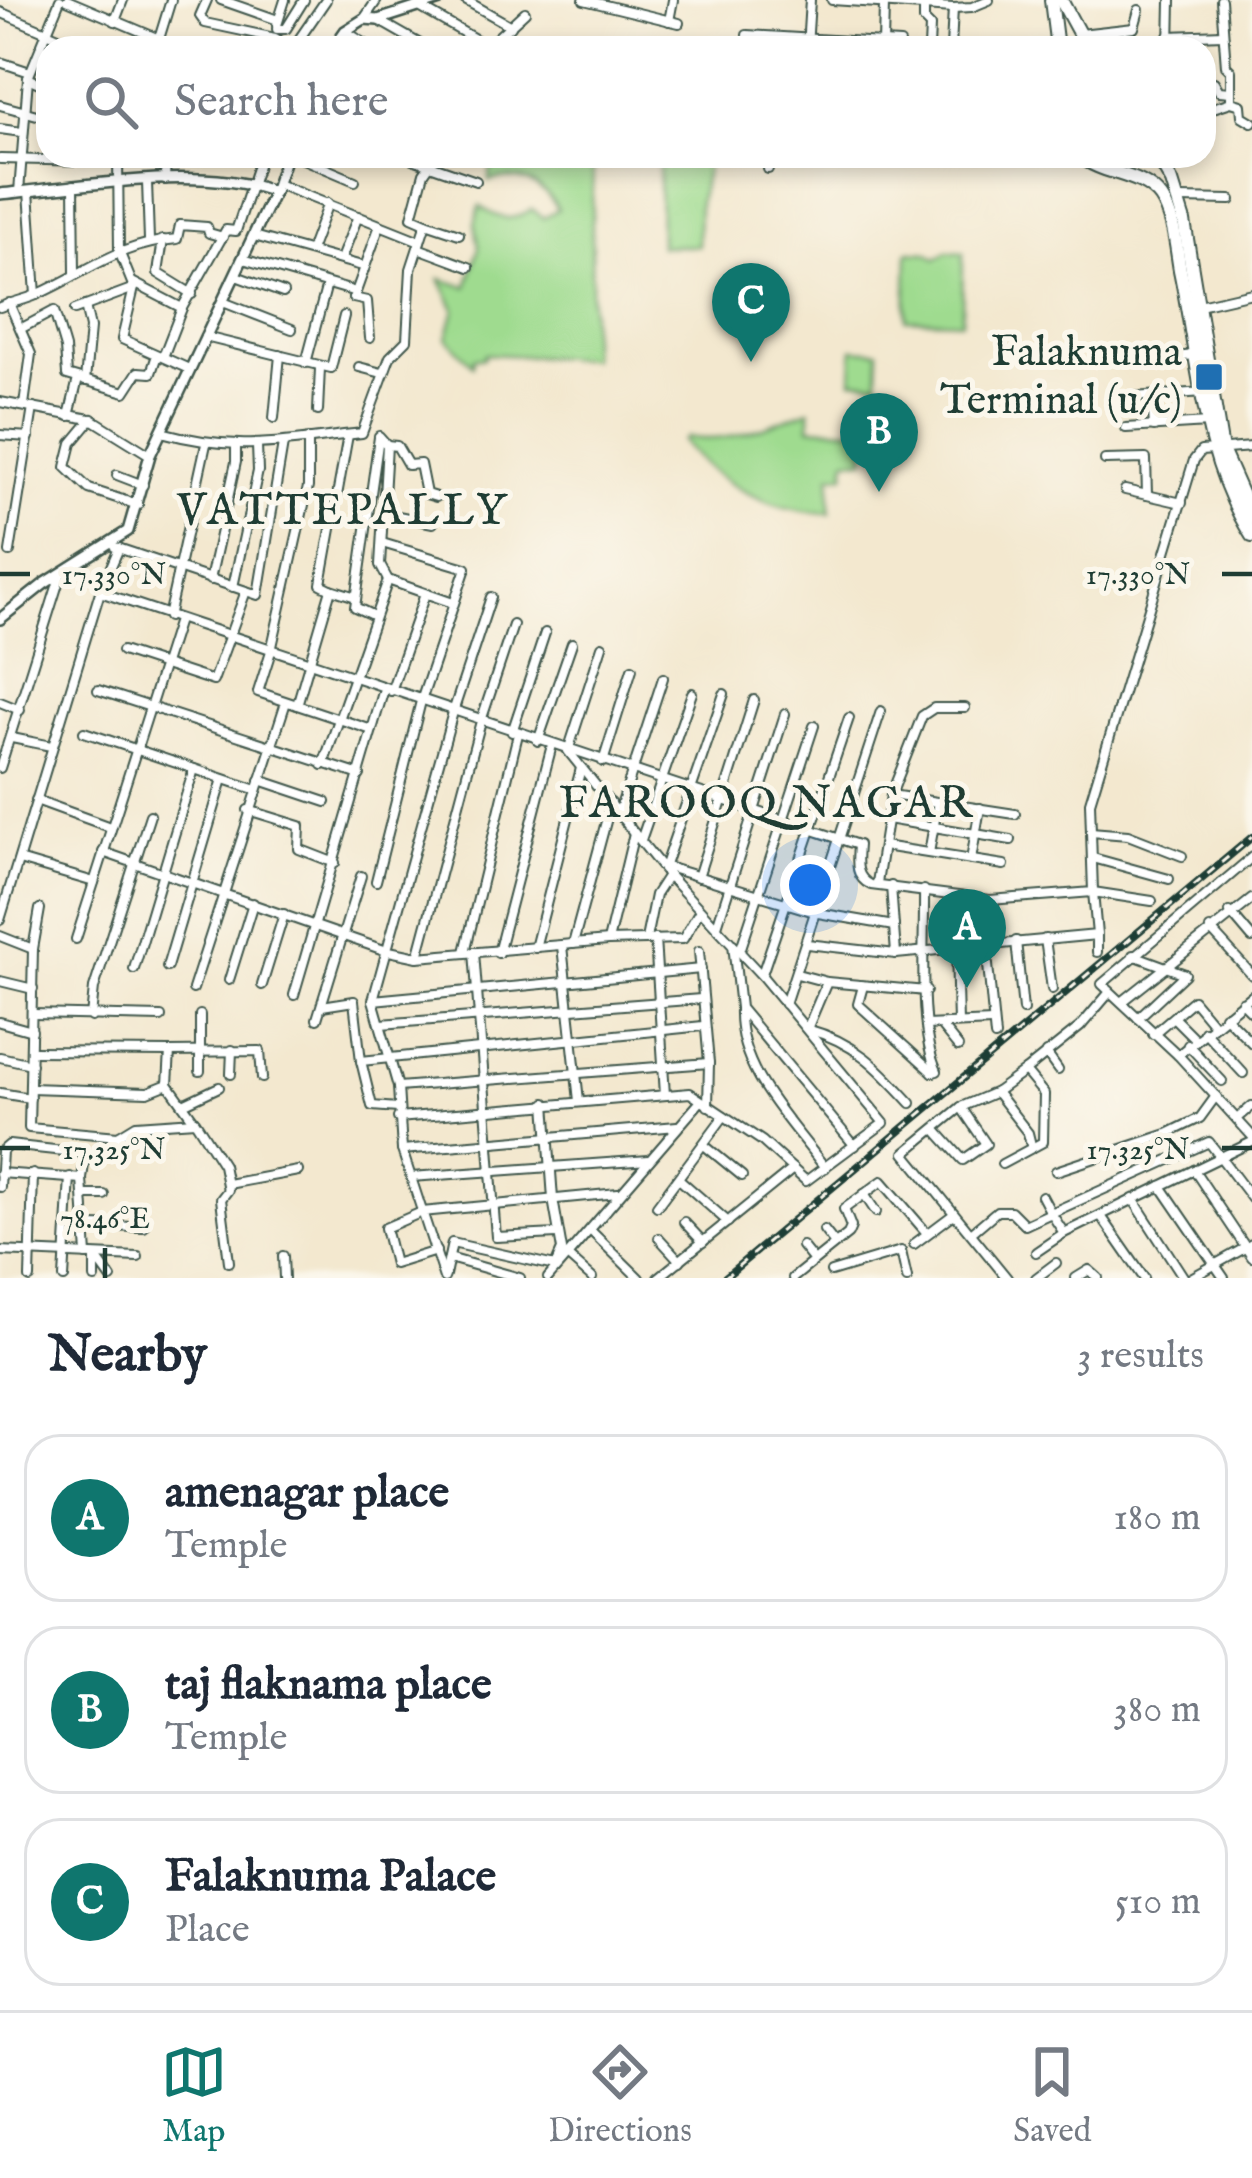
<!DOCTYPE html>
<html lang="en">
<head>
<meta charset="utf-8">
<style>
	:root { --surface:#fff; --page:#f2f2f3; --text:#1f2937; --muted:#747a83; --line:#e0e1e3; --accent:#0f766e }
	body { margin:0; font-family:"IM FELL English",serif; background:var(--page); color:var(--text) }
	.you { position:absolute; left:810px; top:885px; width:42px; height:42px; margin:-30px; border:9px solid #fff; border-radius:50%; background:#1a73e8; box-shadow:0 0 0 18px #1a73e833 }
	.badge { display:grid; place-items:center; width:78px; height:78px; border-radius:50%; background:var(--accent); color:#fff; font-size:39px; font-weight:700 }
	.pin { position:absolute; translate:-50% -99px; filter:drop-shadow(0 3px 6px #0008) }
	.pin::after { content:''; position:absolute; top:63px; width:42px; height:36px; background:inherit; clip-path:polygon(0 0,100% 0,50% 100%) }
	.list { margin:0; padding:0; list-style:none }
	h2 { display:flex; justify-content:space-between; align-items:center; height:156px; margin:0; padding:0 48px; font-size:51px }
	h2 small { font-size:39px; font-weight:400; color:var(--muted) }
	.list li { display:grid; grid-template-columns:78px 1fr auto; gap:36px; align-items:center; box-sizing:border-box; height:168px; margin:0 24px 24px; padding:0 24px; border:3px solid var(--line); border-radius:36px }
	.list b { display:block; font-size:45px; white-space:nowrap }
	.list p { margin:0; font-size:39px; white-space:nowrap; color:var(--muted) }
	.list em { font-size:39px; font-style:normal; color:var(--muted) }
	.icon { flex:none; width:66px; height:66px; fill:none; stroke:currentColor; stroke-width:2; stroke-linecap:round; stroke-linejoin:round }
	.map { position:relative; flex:none; width:1252px; height:1278px; overflow:hidden }
	.search { position:absolute; background:var(--surface); box-shadow:0 6px 18px #0003; left:36px; right:36px; top:36px; height:132px; display:flex; align-items:center; gap:30px; box-sizing:border-box; padding:0 42px; border-radius:36px; color:var(--muted); font-size:45px }
	.sheet { height:732px; background:var(--surface) }
	nav { display:flex; justify-content:space-around; align-items:center; box-sizing:border-box; height:168px; border-top:3px solid var(--line); background:var(--surface); font-size:33px; color:var(--muted) }
	nav a { display:grid; justify-items:center; gap:6px }
	nav .on { color:var(--accent) }
	.map>svg:first-child { display:block }
</style>
</head>
<body>
<div class="map">
<svg width="1252" height="1278" viewBox="0 0 1252 1278">
	<rect width="100%" height="100%" fill="#fbf7ec"/>
	<filter id="ink" filterUnits="userSpaceOnUse"><feTurbulence type="fractalNoise" baseFrequency=".00833" numOctaves="2"/><feDisplacementMap in="SourceGraphic" scale="24" xChannelSelector="R" yChannelSelector="G"/><feConvolveMatrix kernelMatrix="1 2 1 2 8 2 1 2 1" color-interpolation-filters="sRGB"/></filter>
	<filter id="wash" filterUnits="userSpaceOnUse"><feTurbulence type="fractalNoise" baseFrequency=".004" numOctaves="4" result="noise"/><feDisplacementMap in="SourceGraphic" scale="48" xChannelSelector="R" yChannelSelector="G"/><feGaussianBlur stdDeviation="2.7" result="paint"/><feColorMatrix in="noise" values="0 0 0 0 0 0 0 0 0 0 0 0 0 0 0 0 0 1.4 0 .05"/><feComposite in="paint" operator="in"/></filter>
	<g filter="url(#wash)">
		<rect width="100%" height="100%" fill="#f3e8cf"/>
		<g fill="#9fdb8f" stroke="#5f8c62" stroke-width="3">
			<path d="M493 156H593L590 359 485 354 484 358H474L473 365 447 338 455 309 440 279 467 287 479 247 475 223 480 206C499 220 512 223 532 209L543 218 558 209C543 183 519 173 489 181Z"/>
			<path d="M659 156H709L699 201 698 246H660Z"/>
			<path d="M908 252 927 253 936 259 947 252 963 253 962 321 906 319Z"/>
			<path d="M853 349 879 351 878 382 852 380Z"/>
			<path d="M810 410V427L866 430 865 459H846L845 475H831L830 513C776 513 716 485 683 441L687 437C730 446 769 423 810 410Z"/>
		</g>
	</g>
	<g filter="url(#ink)">
		<g fill="none" stroke-linecap="round" stroke-linejoin="round">
			<defs>
				<g id="minor">
					<path d="M67 0 159 39"/>
					<path d="M207 0 200 16 205 23 275 38 291 48"/>
					<path d="M221 0 278 20"/>
					<path d="M465 0 511 26"/>
					<path d="M584 0 679 23"/>
					<path d="M832 0 953 8 972 7 989 0"/>
					<path d="M1221 0 1226 66 1231 71V102L1241 105 1242 116 1252 122"/>
					<path d="M924 7V20L930 26 929 48"/>
					<path d="M421 8 487 46"/>
					<path d="M0 12 84 48"/>
					<path d="M364 19 377 0"/>
					<path d="M378 20 427 48"/>
					<path d="M115 21 123 0"/>
					<path d="M669 21 673 0"/>
					<path d="M277 25 285 0"/>
					<path d="M277 29H286L304 0"/>
					<path d="M345 31 372 48"/>
					<path d="M1080 34 1134 28 1139 10"/>
					<path d="M747 35 900 44"/>
					<path d="M1169 36 1223 34"/>
					<path d="M883 45 884 5"/>
					<path d="M487 47 525 12"/>
					<path d="M161 48 159 39 171 0"/>
					<path d="M293 48 326 0"/>
					<path d="M807 48 810 0"/>
					<path d="M951 48 953 8"/>
					<path d="M1170 48 1171 0"/>
					<path d="M0 62 30 72"/>
					<path d="M28 78 48 87"/>
					<path d="M1204 80 1214 82 1219 91 1231 92"/>
					<path d="M0 105 48 118"/>
					<path d="M1204 111 1231 102"/>
					<path d="M0 129 22 132"/>
					<path d="M118 156 119 251 134 288 122 339 189 369"/>
					<path d="M296 156 355 181"/>
					<path d="M404 156 476 181"/>
					<path d="M0 159 91 161"/>
					<path d="M799 162 800 156"/>
					<path d="M1162 163 1174 156"/>
					<path d="M768 169V156"/>
					<path d="M165 180 166 156"/>
					<path d="M147 182 149 240"/>
					<path d="M277 184 420 241"/>
					<path d="M74 185 75 272"/>
					<path d="M29 191 36 295"/>
					<path d="M19 192 28 78 60 0"/>
					<path d="M1179 199 1231 200"/>
					<path d="M426 223 459 234"/>
					<path d="M254 236 362 266"/>
					<path d="M163 240 158 273 192 294"/>
					<path d="M418 248 469 267"/>
					<path d="M310 251 328 203"/>
					<path d="M243 259 356 292 353 298 367 301 370 338"/>
					<path d="M341 259 358 216"/>
					<path d="M236 276 283 293"/>
					<path d="M134 283 182 308"/>
					<path d="M356 292 380 225"/>
					<path d="M223 302 292 329"/>
					<path d="M9 303 31 354 24 405"/>
					<path d="M1195 306 1252 293"/>
					<path d="M0 307C12 302 25 300 36 295 90 271 115 245 177 239L180 225 207 227 209 233 223 237"/>
					<path d="M75 310 134 288"/>
					<path d="M22 328 54 311 65 348 67 375 125 392 138 372 151 373 157 355"/>
					<path d="M205 337 331 368 344 316"/>
					<path d="M163 357 182 308 226 230 236 231 261 156"/>
					<path d="M1166 358 1194 355"/>
					<path d="M306 363 327 284"/>
					<path d="M359 367 382 373"/>
					<path d="M85 381 90 328 85 306"/>
					<path d="M1152 396 1154 427"/>
					<path d="M1133 397 1204 392"/>
					<path d="M0 402 90 419"/>
					<path d="M318 411 320 368"/>
					<path d="M69 416 78 379"/>
					<path d="M274 418 280 355"/>
					<path d="M1126 428 1208 423"/>
					<path d="M161 432C241 454 283 441 362 433L390 357 407 340 411 269 426 223 412 217 424 173 436 156"/>
					<path d="M0 435 29 437"/>
					<path d="M308 439V487L271 651 258 692 372 730"/>
					<path d="M387 445 397 446 408 465 420 464 426 494 436 497"/>
					<path d="M1105 460 1146 459 1147 495"/>
					<path d="M117 475 143 485"/>
					<path d="M1125 490 1182 503"/>
					<path d="M138 505 89 489 66 467 72 443 92 419 150 455"/>
					<path d="M383 513 433 523"/>
					<path d="M115 547 258 595 283 444"/>
					<path d="M10 552 33 408"/>
					<path d="M210 580 236 462V447"/>
					<path d="M388 580 453 603"/>
					<path d="M233 587 258 471 257 446"/>
					<path d="M331 589 356 597"/>
					<path d="M100 592 858 845C857 861 854 877 871 885L990 900 1093 892 1090 802 1194 460 1201 451 1252 447"/>
					<path d="M374 616 355 607 379 437"/>
					<path d="M168 617 206 444"/>
					<path d="M122 651 213 681 246 591"/>
					<path d="M98 690 360 775"/>
					<path d="M391 691 425 594"/>
					<path d="M0 702 20 710"/>
					<path d="M297 705 331 589 321 584 348 435"/>
					<path d="M84 732 257 790"/>
					<path d="M512 732 545 633"/>
					<path d="M12 738 51 746"/>
					<path d="M538 741 572 643"/>
					<path d="M603 762 632 669"/>
					<path d="M323 765 388 580 380 565 387 445 379 436"/>
					<path d="M0 768 61 574"/>
					<path d="M260 780 326 802"/>
					<path d="M891 795 1015 814"/>
					<path d="M36 800 110 827"/>
					<path d="M248 810 300 826 299 849 335 863"/>
					<path d="M619 812 663 678"/>
					<path d="M887 819 1011 840"/>
					<path d="M1091 832 1128 835 1182 856"/>
					<path d="M641 840 692 693"/>
					<path d="M883 846 1004 865"/>
					<path d="M103 852 384 950 418 957 608 941 683 939 700 910"/>
					<path d="M929 853 938 802"/>
					<path d="M1252 857 1102 984 1178 1055 1252 1136"/>
					<path d="M1093 858 1169 879"/>
					<path d="M19 860 94 882"/>
					<path d="M971 860 980 808"/>
					<path d="M667 867 818 913 894 926"/>
					<path d="M664 868 724 694"/>
					<path d="M698 877 754 700"/>
					<path d="M376 881 421 701 466 568 382 543"/>
					<path d="M877 883 891 795 922 716 934 708H965"/>
					<path d="M891 886 896 954"/>
					<path d="M924 890C925 937 917 1032 937 1071L933 1072"/>
					<path d="M40 909 33 949 29 1128 118 1136 136 1125 195 1121 223 1165 228 1190 221 1199 229 1262"/>
					<path d="M1230 912 1252 938"/>
					<path d="M0 920 100 592 119 548"/>
					<path d="M717 926 785 714"/>
					<path d="M1210 929 1252 975"/>
					<path d="M1097 935V952"/>
					<path d="M0 936 33 949"/>
					<path d="M76 939 178 620"/>
					<path d="M646 939 655 895 668 875"/>
					<path d="M655 939 665 1095"/>
					<path d="M1045 939 1052 989"/>
					<path d="M608 941 634 833"/>
					<path d="M1016 941 1023 1010"/>
					<path d="M573 944 611 803"/>
					<path d="M733 944 740 1008 855 1146"/>
					<path d="M807 944 896 954 1097 935 1093 892 1152 901"/>
					<path d="M986 944 995 1037"/>
					<path d="M562 946 579 1101"/>
					<path d="M535 948 581 768"/>
					<path d="M956 949 958 1023"/>
					<path d="M699 951 709 1063 708 1106"/>
					<path d="M740 951 814 726"/>
					<path d="M465 952 518 734"/>
					<path d="M474 952 496 1237 557 1234"/>
					<path d="M498 953 552 745"/>
					<path d="M1133 955 1185 974 1138 1018"/>
					<path d="M418 957 481 721 513 625"/>
					<path d="M167 967 223 779"/>
					<path d="M134 969 194 769"/>
					<path d="M762 974 849 718"/>
					<path d="M797 974 827 982 926 991"/>
					<path d="M229 980 253 903"/>
					<path d="M0 981 33 989"/>
					<path d="M827 982 807 1029C855 1042 878 1067 911 1103"/>
					<path d="M262 985 284 914"/>
					<path d="M863 986 858 1004 933 1072"/>
					<path d="M193 989 286 702"/>
					<path d="M294 995 384 689"/>
					<path d="M373 1000 701 969"/>
					<path d="M1122 1002 1252 899"/>
					<path d="M1242 1002 1252 1012"/>
					<path d="M785 1004 881 711"/>
					<path d="M322 1006 354 1001 361 1061 372 1106 398 1108"/>
					<path d="M740 1010C738 1072 790 1120 825 1168"/>
					<path d="M33 1014 161 1017"/>
					<path d="M200 1015V1071"/>
					<path d="M1224 1015 1252 1043"/>
					<path d="M91 1017 94 988 150 815"/>
					<path d="M1174 1018 1196 1040"/>
					<path d="M317 1019 361 876"/>
					<path d="M0 1022 32 1031"/>
					<path d="M381 1024 701 999"/>
					<path d="M926 1025 992 1022"/>
					<path d="M941 1026 958 1047"/>
					<path d="M1204 1031 1243 1073"/>
					<path d="M1153 1034 1193 1000 1213 1024"/>
					<path d="M1188 1045 1222 1081"/>
					<path d="M32 1051 170 1052 168 1084 194 1120"/>
					<path d="M170 1052 260 1051 262 1078"/>
					<path d="M1046 1053 1058 1070"/>
					<path d="M1178 1055 1252 995"/>
					<path d="M0 1057 31 1064"/>
					<path d="M361 1061 703 1026"/>
					<path d="M231 1074 232 1050"/>
					<path d="M398 1087 709 1063"/>
					<path d="M30 1088 148 1092 168 1084"/>
					<path d="M996 1092 1028 1133 1031 1145"/>
					<path d="M0 1093 30 1098"/>
					<path d="M183 1104 219 1087"/>
					<path d="M398 1118 690 1093 762 1141 806 1181 884 1123 762 976 668 875 568 751 602 646"/>
					<path d="M1237 1119 1252 1106"/>
					<path d="M936 1130 963 1160 986 1144 961 1107"/>
					<path d="M704 1145 742 1176"/>
					<path d="M402 1150 677 1126"/>
					<path d="M1002 1164 1043 1142 1044 1094 1025 1071"/>
					<path d="M1194 1170 1252 1257"/>
					<path d="M1056 1171 1167 1134 1200 1118 1216 1096"/>
					<path d="M0 1173 82 1179 87 1255"/>
					<path d="M411 1177 649 1160"/>
					<path d="M679 1179 728 1222"/>
					<path d="M228 1184 298 1171"/>
					<path d="M1161 1186 1224 1278"/>
					<path d="M0 1187 2 1151 9 1145 82 1153 85 1157 82 1179"/>
					<path d="M864 1194 876 1212"/>
					<path d="M84 1195H104"/>
					<path d="M1042 1196 1051 1213 1209 1142 1252 1199"/>
					<path d="M1133 1199 1184 1278"/>
					<path d="M657 1206 724 1116"/>
					<path d="M1101 1216 1144 1278"/>
					<path d="M684 1222 703 1242"/>
					<path d="M86 1226 144 1227"/>
					<path d="M590 1230 639 1278"/>
					<path d="M824 1230 835 1244"/>
					<path d="M971 1233 997 1211H1011L1025 1225 1051 1213 1064 1233 1036 1252"/>
					<path d="M1064 1233 1252 1142"/>
					<path d="M659 1238 680 1261"/>
					<path d="M914 1244 954 1214"/>
					<path d="M802 1246 814 1261"/>
					<path d="M0 1251 138 1257"/>
					<path d="M436 1251 394 1264 385 1228 422 1212 618 1193"/>
					<path d="M566 1255 592 1278"/>
					<path d="M95 1256 111 1278"/>
					<path d="M283 1256 284 1278"/>
					<path d="M95 1257V1278"/>
					<path d="M449 1258 520 1278"/>
					<path d="M831 1272 901 1251 907 1278"/>
					<path d="M445 1276 452 1243 555 1266 562 1250 553 1199 546 1103"/>
					<path d="M30 1278 33 1174"/>
					<path d="M64 1278 70 1177"/>
					<path d="M444 1278 402 1150 398 1087 373 1000 453 712 491 597"/>
					<path d="M548 1278 700 1102"/>
					<path d="M658 1278 793 1169"/>
					<path d="M793 1278 848 1234 851 1227 844 1209 882 1181 926 1232"/>
					<path d="M1007 1278 905 1153 961 1107 996 1092 1025 1071 1080 1027 1109 993"/>
					<path d="M1036 1278 1056 1263"/>
					<path d="M1076 1278 1089 1270 1098 1278"/>
					<path d="M1191 1278 1252 1244"/>
				</g>
				<g id="tertiary">
					<path d="M333 48 345 31 364 19 378 20 440 0"/>
					<path d="M0 194C77 187 202 164 274 192"/>
					<path d="M0 619 44 584 128 531 150 455 274 192 286 156"/>
				</g>
				<g id="trunk">
					<path d="M1051 0 1057 48"/>
					<path d="M1061 0 1087 48"/>
					<path d="M1080 156C1104 176 1142 172 1161 198 1174 217 1176 247 1180 270 1199 359 1202 458 1252 536"/>
					<path d="M1157 156 1172 182 1184 221 1222 450 1252 518"/>
				</g>
			</defs>
			<use href="#minor" stroke="#3f574b" stroke-width="12"/>
			<use href="#tertiary" stroke="#3f574b" stroke-width="14"/>
			<use href="#trunk" stroke="#3f574b" stroke-width="16"/>
			<use href="#minor" stroke="#fff" stroke-width="8"/>
			<use href="#tertiary" stroke="#fff" stroke-width="9"/>
			<use href="#trunk" stroke="#fff" stroke-width="12"/>
			<defs>
				<path id="rail" d="M724 1278 1252 837"/>
			</defs>
			<use href="#rail" stroke="#1f3d34" stroke-width="8"/>
			<use href="#rail" stroke="#fbf7ec" stroke-width="3" stroke-dasharray="9" stroke-linecap="butt"/>
		</g>
	</g>
	<path fill="none" stroke="#1f3d34" stroke-width="4.5" d="M0 574H30M1222 574H1252M0 1148H30M1222 1148H1252M105 1248V1278"/>
	<rect fill="#1f6fb2" stroke="#fbf7ec" stroke-width="4.5" x="1194" y="362" width="30" height="30" rx="6"/>
	<g text-anchor="middle" dominant-baseline="central" stroke-width="10" stroke-linejoin="round" paint-order="stroke">
		<g font-size="42" fill="#1f3d34" stroke="#fbf7ec" text-anchor="end">
			<text x="1182" y="353">Falaknuma<tspan x="1182" dy="48">Terminal (u/c)</tspan></text>
		</g>
		<g font-size="45" letter-spacing="3" fill="#1f3d34" stroke="#fbf7ec">
			<text x="343" y="511">VATTEPALLY</text>
			<text x="767" y="804">FAROOQ NAGAR</text>
		</g>
	</g>
	<g font-size="30" text-anchor="middle" fill="#1f3d34" stroke="#fbf7ec" stroke-width="10" stroke-linejoin="round" paint-order="stroke">
		<text x="114" y="584">17.330°N</text>
		<text x="1138" y="584">17.330°N</text>
		<text x="114" y="1159">17.325°N</text>
		<text x="1138" y="1159">17.325°N</text>
		<text x="105" y="1228">78.46°E</text>
	</g>
</svg>
<div class="you"></div>
<div class="pin badge" style="left:967px;top:988px">A</div>
<div class="pin badge" style="left:879px;top:492px">B</div>
<div class="pin badge" style="left:751px;top:362px">C</div>
<div class="search"><svg class="icon" aria-label="search" viewBox="0 0 24 24"><circle cx="10" cy="10" r="6"/><path d="M15 15l6 6"/></svg>Search here</div>
</div>
<section class="sheet">
<h2>Nearby<small>3 results</small></h2>
<ul class="list">
<li><span class="badge">A</span><div><b>amenagar place</b><p>Temple</p></div><em>180 m</em></li>
<li><span class="badge">B</span><div><b>taj flaknama place</b><p>Temple</p></div><em>380 m</em></li>
<li><span class="badge">C</span><div><b>Falaknuma Palace</b><p>Place</p></div><em>510 m</em></li>
</ul>
</section>
<nav>
<a class="on"><svg class="icon" aria-label="map" viewBox="0 0 24 24"><path d="M3 6l6-2 6 2 6-2v14l-6 2-6-2-6 2zM9 4v14M15 6v14"/></svg>Map</a>
<a><svg class="icon" aria-label="directions" viewBox="0 0 24 24"><path d="M12 3l9 9-9 9-9-9zM9 14v-3h6M13 9l2 2-2 2"/></svg>Directions</a>
<a><svg class="icon" aria-label="saved" viewBox="0 0 24 24"><path d="M7 4h10v16l-5-4-5 4z"/></svg>Saved</a>
</nav>
</body>
</html>
